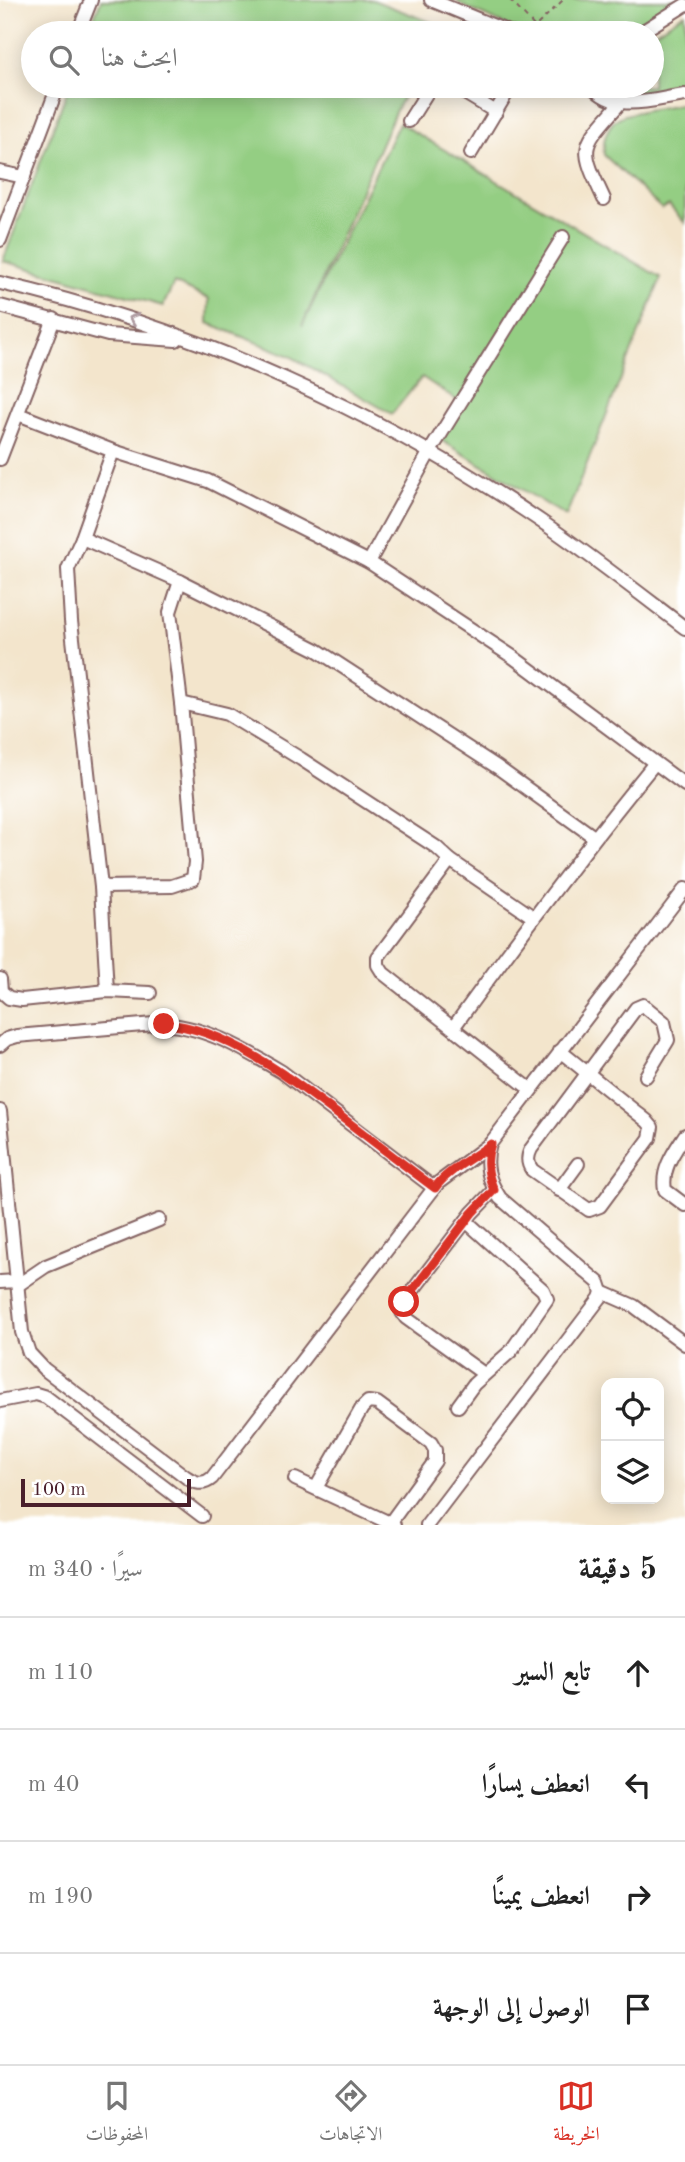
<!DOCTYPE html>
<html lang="ar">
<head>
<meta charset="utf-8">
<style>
	:root { --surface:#fff; --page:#f6f6f6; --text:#222; --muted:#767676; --line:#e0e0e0; --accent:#d93025 }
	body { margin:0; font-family:"Old Standard TT",Amiri,serif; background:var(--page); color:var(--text); direction:rtl }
	.controls { position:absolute; right:21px; bottom:21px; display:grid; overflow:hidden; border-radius:14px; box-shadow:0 4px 18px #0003 }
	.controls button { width:63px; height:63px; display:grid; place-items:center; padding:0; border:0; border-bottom:2px solid var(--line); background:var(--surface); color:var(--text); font:35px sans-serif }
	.scale { position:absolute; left:21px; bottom:18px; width:170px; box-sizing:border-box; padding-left:7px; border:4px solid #4a1f2b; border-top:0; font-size:19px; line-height:24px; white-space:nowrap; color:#4a1f2b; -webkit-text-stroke:5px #fff; paint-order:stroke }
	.stop { position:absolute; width:21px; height:21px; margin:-16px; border:5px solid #d93025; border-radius:50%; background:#fff }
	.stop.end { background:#d93025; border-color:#fff; box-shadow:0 2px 7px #0008 }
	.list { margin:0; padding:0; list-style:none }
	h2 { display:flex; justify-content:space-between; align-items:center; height:91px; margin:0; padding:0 28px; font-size:30px }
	h2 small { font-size:23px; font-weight:400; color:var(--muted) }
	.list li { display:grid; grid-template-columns:46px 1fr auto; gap:21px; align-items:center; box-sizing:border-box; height:112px; padding:0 28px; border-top:2px solid var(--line) }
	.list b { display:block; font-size:26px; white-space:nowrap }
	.list em { font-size:23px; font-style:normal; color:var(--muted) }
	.icon { flex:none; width:38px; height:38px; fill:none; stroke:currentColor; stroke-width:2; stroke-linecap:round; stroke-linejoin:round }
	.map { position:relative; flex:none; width:685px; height:1525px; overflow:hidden; direction:ltr }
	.search { position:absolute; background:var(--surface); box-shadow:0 4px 18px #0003; left:21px; right:21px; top:21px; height:77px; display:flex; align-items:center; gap:18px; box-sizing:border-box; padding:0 24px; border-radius:38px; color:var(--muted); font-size:26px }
	.sheet { height:539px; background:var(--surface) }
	nav { display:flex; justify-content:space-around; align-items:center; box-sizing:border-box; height:98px; border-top:2px solid var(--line); background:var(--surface); font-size:19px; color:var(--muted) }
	nav a { display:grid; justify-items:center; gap:4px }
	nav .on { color:var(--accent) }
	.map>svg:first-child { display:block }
</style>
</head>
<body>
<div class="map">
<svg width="685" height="1525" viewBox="0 0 685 1525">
	<rect width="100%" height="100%" fill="#fff"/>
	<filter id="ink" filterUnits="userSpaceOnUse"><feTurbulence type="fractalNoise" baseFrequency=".0143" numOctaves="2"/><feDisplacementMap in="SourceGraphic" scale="14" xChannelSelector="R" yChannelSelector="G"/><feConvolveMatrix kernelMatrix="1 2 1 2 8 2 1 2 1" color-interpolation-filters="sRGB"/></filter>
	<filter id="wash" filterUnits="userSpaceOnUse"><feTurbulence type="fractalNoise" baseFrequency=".00686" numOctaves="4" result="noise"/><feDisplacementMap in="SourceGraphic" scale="28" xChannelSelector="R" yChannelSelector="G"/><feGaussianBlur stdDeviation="1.57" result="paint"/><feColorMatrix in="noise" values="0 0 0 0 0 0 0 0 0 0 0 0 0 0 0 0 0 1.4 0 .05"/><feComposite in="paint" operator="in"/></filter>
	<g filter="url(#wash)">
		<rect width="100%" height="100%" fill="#f3e5cc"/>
		<g fill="#94ce83" stroke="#6f7657" stroke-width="2">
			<path d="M101 0H373L441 26 438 33H88Z"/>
			<path d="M456 0H673L623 33H523L461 5Z"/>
			<path d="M685 13V88C659 92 629 102 605 87L652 86V34Z"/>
			<path d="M69 86H409L395 112 302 326 399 123 661 278 566 516 441 440 458 401 422 377 392 414 288 355 208 323 209 299 174 283 163 306 3 261Z"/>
			<path d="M685 103V223L669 205 662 209 604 155C602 141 607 124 620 117 629 112 672 106 685 103Z"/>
		</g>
	</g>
	<g filter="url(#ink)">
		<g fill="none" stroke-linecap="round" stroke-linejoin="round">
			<defs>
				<g id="minor">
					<path d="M431 0 511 33"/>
					<path d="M78 33 91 0"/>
					<path d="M640 33 685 5"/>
					<path d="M453 86 496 112"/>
					<path d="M592 86C615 114 654 99 685 95"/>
					<path d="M409 121 431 86"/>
					<path d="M471 153 511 86"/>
					<path d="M0 172 24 177"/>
					<path d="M604 199C578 144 581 148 620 103"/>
					<path d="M0 240 58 86"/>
					<path d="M0 283C193 327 381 412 545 524 593 557 639 593 685 628"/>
					<path d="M0 306 108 335 176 340"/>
					<path d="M18 414 113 451 208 481 369 562 513 657 685 785"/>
					<path d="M0 459 54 319"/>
					<path d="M82 538 180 581 317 650 497 767 594 837"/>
					<path d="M369 562 429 453 563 237"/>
					<path d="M181 703 227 714 301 759 436 847 450 860 378 957V965L383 973 530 1089"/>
					<path d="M450 860 533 917"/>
					<path d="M101 887 172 886 193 879 195 862 181 703 170 612 180 581"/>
					<path d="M0 979 1 991 9 998 22 1000 107 991 150 993"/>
					<path d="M107 991 101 887 71 621 68 569 82 538 113 451"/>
					<path d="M453 1028C518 938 584 850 654 764"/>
					<path d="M0 1045 7 1039 17 1036 154 1024C200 1023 244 1049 282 1072L434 1188"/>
					<path d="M560 1051 647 1121 652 1127 650 1138 600 1206 589 1210 532 1170C527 1163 527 1157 531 1149L636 1008 643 1005 664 1022 668 1040 646 1076"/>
					<path d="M0 1111 22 1332 29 1353 44 1369 186 1477C195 1483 203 1486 212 1478L438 1183 490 1144"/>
					<path d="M685 1135C674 1152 661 1169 665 1190L685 1205"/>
					<path d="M559 1190 578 1164"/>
					<path d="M0 1282 17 1281"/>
					<path d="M18 1285 46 1266 159 1220"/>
					<path d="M602 1292 634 1306 685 1344"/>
					<path d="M484 1374 406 1318 402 1312 404 1302 472 1213 494 1190"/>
					<path d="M0 1401 36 1394 46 1397 202 1516"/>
					<path d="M458 1406 474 1384 511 1351 547 1299 543 1290 466 1221"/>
					<path d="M295 1479 394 1525"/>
					<path d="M316 1488 362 1408 368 1402 377 1403 431 1443 435 1450V1461L390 1523"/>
					<path d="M427 1525 600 1298 602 1292 599 1283 500 1198C488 1180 484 1164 490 1144L685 889"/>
				</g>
			</defs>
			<use href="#minor" stroke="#856463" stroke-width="16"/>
			<path stroke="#856463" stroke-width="2" stroke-dasharray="5 5" stroke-linecap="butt" d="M510 0 535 27 563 0"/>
			<use href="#minor" stroke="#fff" stroke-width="12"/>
		</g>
		<defs><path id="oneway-chevron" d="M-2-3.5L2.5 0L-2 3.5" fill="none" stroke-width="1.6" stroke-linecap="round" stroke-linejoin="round" transform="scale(1.75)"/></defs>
		<use stroke="#ae9aa0" href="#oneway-chevron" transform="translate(133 319) rotate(-162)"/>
	</g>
	<g fill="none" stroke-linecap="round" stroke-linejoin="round" filter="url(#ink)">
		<path stroke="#d93025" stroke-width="9" d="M164 1024C226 1027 297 1083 344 1119 374 1142 404 1165 435 1188 447 1170 474 1158 491 1144 485 1160 487 1174 494 1190L472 1213 404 1302"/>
	</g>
</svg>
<div class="controls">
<button><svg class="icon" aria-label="locate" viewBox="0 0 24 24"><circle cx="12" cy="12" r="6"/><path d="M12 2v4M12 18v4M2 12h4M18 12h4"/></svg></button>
<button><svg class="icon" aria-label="layers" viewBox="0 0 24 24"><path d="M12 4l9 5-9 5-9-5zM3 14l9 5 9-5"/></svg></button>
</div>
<div class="scale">100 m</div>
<div class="stop" style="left:404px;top:1302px"></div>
<div class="stop end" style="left:164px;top:1024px"></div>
<div class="search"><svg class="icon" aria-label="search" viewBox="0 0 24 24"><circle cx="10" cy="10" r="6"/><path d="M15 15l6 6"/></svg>ابحث هنا</div>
</div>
<section class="sheet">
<h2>5 دقيقة<small>سيرًا · 340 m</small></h2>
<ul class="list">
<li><svg class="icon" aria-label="ahead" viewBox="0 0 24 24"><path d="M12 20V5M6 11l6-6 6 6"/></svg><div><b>تابع السير</b></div><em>110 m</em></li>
<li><svg class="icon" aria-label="left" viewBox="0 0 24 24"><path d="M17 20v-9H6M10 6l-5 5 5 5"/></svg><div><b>انعطف يسارًا</b></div><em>40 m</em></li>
<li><svg class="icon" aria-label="right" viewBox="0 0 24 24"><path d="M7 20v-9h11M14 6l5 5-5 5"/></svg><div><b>انعطف يمينًا</b></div><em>190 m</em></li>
<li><svg class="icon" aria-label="arrive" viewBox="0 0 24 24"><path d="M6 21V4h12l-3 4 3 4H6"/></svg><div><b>الوصول إلى الوجهة</b></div></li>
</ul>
</section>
<nav>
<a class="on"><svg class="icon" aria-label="map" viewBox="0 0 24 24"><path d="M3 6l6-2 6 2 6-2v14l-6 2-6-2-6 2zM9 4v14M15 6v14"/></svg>الخريطة</a>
<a><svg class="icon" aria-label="directions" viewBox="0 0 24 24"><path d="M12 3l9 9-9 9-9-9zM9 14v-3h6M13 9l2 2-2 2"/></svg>الاتجاهات</a>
<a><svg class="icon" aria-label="saved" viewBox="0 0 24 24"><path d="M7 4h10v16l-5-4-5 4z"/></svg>المحفوظات</a>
</nav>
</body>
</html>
